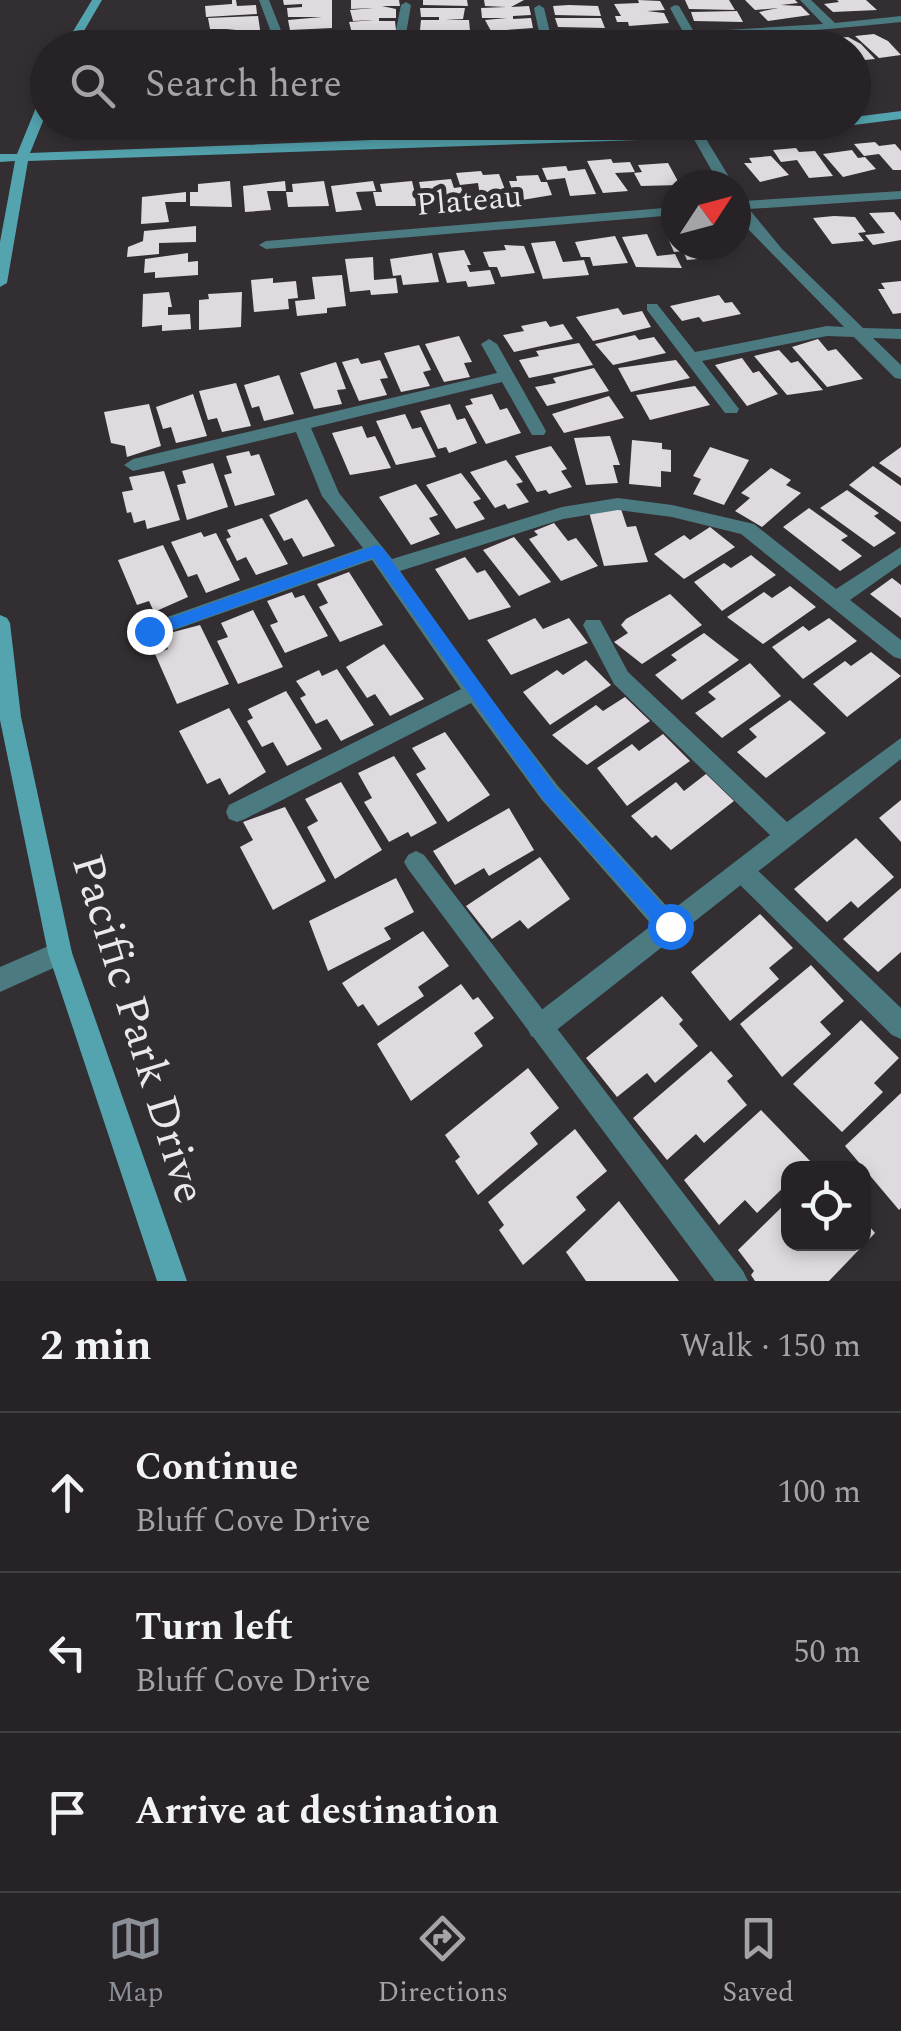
<!DOCTYPE html>
<html lang="en">
<head>
<meta charset="utf-8">
<style>
	:root { --surface:#262226; --page:#2e2a2e; --text:#f1f3f6; --muted:#a4a4a7; --line:#423f43; --accent:#8c9099 }
	body { margin:0; font-family:Spectral,serif; background:var(--page); color:var(--text) }
	.controls { position:absolute; right:30px; bottom:30px; display:grid; overflow:hidden; border-radius:20px; box-shadow:0 5px 15px #0003 }
	.controls button { width:90px; height:90px; display:grid; place-items:center; padding:0; border:0; border-bottom:2px solid var(--line); background:var(--surface); color:var(--text); font:50px sans-serif }
	.compass { position:absolute; left:661px; top:170px; width:90px; height:90px; border-radius:50%; background:var(--surface); box-shadow:0 5px 15px #0003; rotate:54deg }
	.stop { position:absolute; width:30px; height:30px; margin:-22px; border:8px solid #1a73e8; border-radius:50%; background:#fff }
	.stop.end { background:#1a73e8; border-color:#fff; box-shadow:0 2px 10px #0008 }
	.list { margin:0; padding:0; list-style:none }
	h2 { display:flex; justify-content:space-between; align-items:center; height:130px; margin:0; padding:0 40px; font-size:42px }
	h2 small { font-size:32px; font-weight:400; color:var(--muted) }
	.list li { display:grid; grid-template-columns:65px 1fr auto; gap:30px; align-items:center; box-sizing:border-box; height:160px; padding:0 40px; border-top:2px solid var(--line) }
	.list b { display:block; font-size:38px; white-space:nowrap }
	.list p { margin:0; font-size:32px; white-space:nowrap; color:var(--muted) }
	.list em { font-size:32px; font-style:normal; color:var(--muted) }
	.icon { flex:none; width:55px; height:55px; fill:none; stroke:currentColor; stroke-width:2; stroke-linecap:round; stroke-linejoin:round }
	.map { position:relative; flex:none; width:901px; height:1281px; overflow:hidden }
	.search { position:absolute; background:var(--surface); box-shadow:0 5px 15px #0003; left:30px; right:30px; top:30px; height:110px; display:flex; align-items:center; gap:25px; box-sizing:border-box; padding:0 35px; border-radius:55px; color:var(--muted); font-size:38px }
	.sheet { height:610px; background:var(--surface) }
	nav { display:flex; justify-content:space-around; align-items:center; box-sizing:border-box; height:140px; border-top:2px solid var(--line); background:var(--surface); font-size:28px; color:var(--muted) }
	nav a { display:grid; justify-items:center; gap:5px }
	nav .on { color:var(--accent) }
	.map>svg:first-child { display:block }
</style>
</head>
<body>
<div class="map">
<svg width="901" height="1281" viewBox="0 0 901 1281">
	<rect width="100%" height="100%" fill="#332e32"/>
	<g fill="#dfdadf">
		<path d="M232 0H236L237 6 256 5 257 14 206 17 205 6 232 4Z"/>
		<path d="M283 0H332V28L290 30 288 20 322 17H288L287 8 302 7V4L284 5Z"/>
		<path d="M351 0H399L400 6H382L396 9V18H379V21H395L396 30 352 33 349 22 373 20 353 21 350 10 373 8 351 9Z"/>
		<path d="M423 0H467L468 6 423 5Z"/>
		<path d="M484 0H524L511 7 529 6 531 15 513 16V19L531 18 533 28 491 31 485 20 507 18H482L481 8 506 7 485 6Z"/>
		<path d="M638 0 660 1 665 10 647 11 664 13 669 23 629 26 628 22H617L615 16H621L614 4 639 3Z"/>
		<path d="M685 0H729L735 10 689 9Z"/>
		<path d="M745 0H795L798 3 781 5 801 6 810 15 768 21 759 12 778 8 755 10Z"/>
		<path d="M837 0H866L877 10 833 12 824 4 839 2Z"/>
		<path d="M569 5 598 6 601 16 555 15 553 6Z"/>
		<path d="M420 8H465L463 19 445 20H469L470 31 420 30 421 20H439V17H421Z"/>
		<path d="M737 11 743 22 694 21 691 12Z"/>
		<path d="M258 16 261 36 209 42 208 32 236 29H210L208 18Z"/>
		<path d="M555 18H601L605 28 558 27Z"/>
		<path d="M874 34 888 41 901 55 879 58 855 36Z"/>
		<path d="M848 37 861 44 875 59 854 61V48H837L829 39Z"/>
		<path d="M875 142 879 146 895 144 901 151V170H893L879 154 864 156 854 144Z"/>
		<path d="M796 148 799 152 815 151 833 176 809 178 797 160 781 162 773 150Z"/>
		<path d="M852 150 858 158 865 157 876 169 843 177 823 154Z"/>
		<path d="M771 156 789 175 760 182 744 163H752L749 158Z"/>
		<path d="M611 159 613 163 630 162 635 172 615 173 628 191 603 193 587 161Z"/>
		<path d="M668 163 680 185 641 186 634 173 642 172 638 165Z"/>
		<path d="M566 166 568 171 585 169 596 194 570 196 565 178 547 180 542 168Z"/>
		<path d="M481 171 483 175 499 174 509 200 481 202 478 183 460 185 456 173Z"/>
		<path d="M538 175 541 182H547L552 195 516 201 509 181H517L516 176Z"/>
		<path d="M451 179 454 188 461 187 466 201 425 206 419 182Z"/>
		<path d="M230 181 232 207 190 206V192H198V184Z"/>
		<path d="M285 181 286 191H267L271 210 245 212 243 186Z"/>
		<path d="M324 181 329 206 288 207 286 192H293L292 184Z"/>
		<path d="M373 181 376 191 356 192 362 210 336 212 331 186Z"/>
		<path d="M412 181 418 206H376L373 192H382L380 184Z"/>
		<path d="M186 192V202H165L169 222 141 224 142 197Z"/>
		<path d="M894 212 901 221V240L873 245 865 235 885 233 869 213Z"/>
		<path d="M834 216 855 217 866 232 858 233 864 241 832 244 813 218Z"/>
		<path d="M196 226V242L159 243V254L127 257 128 247 143 241 144 231Z"/>
		<path d="M647 234 657 256 675 254 682 268 636 267 622 237Z"/>
		<path d="M615 236 628 263 593 266 590 257H581L575 242Z"/>
		<path d="M667 236H676V245H714L720 257 687 260 683 251 674 252Z"/>
		<path d="M555 241 563 262 584 260 589 275 543 279 531 243Z"/>
		<path d="M504 245 524 246 535 273 501 277 497 267H489L483 252 506 250Z"/>
		<path d="M464 250 471 265H467L470 272 490 270 495 284 468 287 466 281 447 283 438 253Z"/>
		<path d="M188 253V262L198 261V275L155 278V272L144 273 145 259Z"/>
		<path d="M432 253 439 282 403 285 401 275 393 276 390 259Z"/>
		<path d="M373 257 374 280 396 278 398 293 371 295 370 290 350 292 345 259Z"/>
		<path d="M342 275 346 306 327 308V313L297 316 295 301 315 299 312 277Z"/>
		<path d="M273 278V283L296 281 298 298 288 299 289 309 254 312 251 280Z"/>
		<path d="M901 281V313L893 314 878 289H885L881 283Z"/>
		<path d="M169 292 172 307H168V315L190 314 191 329 162 331V325L142 327 143 294Z"/>
		<path d="M242 292 241 327 199 330V300L209 299 208 294Z"/>
		<path d="M719 295 725 303 732 302 741 314 703 322 699 317 682 321 670 306Z"/>
		<path d="M618 308 623 315 642 311 651 327 593 341 576 317Z"/>
		<path d="M546 321 550 327 563 324 573 339 514 352 503 335 524 331 521 326Z"/>
		<path d="M635 335 639 340 654 337 666 353 613 365 595 344Z"/>
		<path d="M459 336 472 362 464 363 470 377 444 382 425 344Z"/>
		<path d="M818 339 828 351 836 349 863 379 827 387 792 347Z"/>
		<path d="M579 343 593 365 529 378 519 360 539 356 536 351Z"/>
		<path d="M419 345 431 370 423 372 430 386 401 392 384 353Z"/>
		<path d="M779 350 791 363 798 361 823 390 787 395 754 356Z"/>
		<path d="M358 358 361 364 380 360 388 378 380 379 387 395 359 401 342 362Z"/>
		<path d="M742 358 753 373 759 371 778 394 747 406 715 365Z"/>
		<path d="M676 360 690 378 631 392 618 368Z"/>
		<path d="M336 362 346 389 337 390 342 404 314 409 300 373Z"/>
		<path d="M594 368 609 391 547 406 535 387 556 383 553 378Z"/>
		<path d="M279 375 294 414 264 421 259 406 252 408 244 385Z"/>
		<path d="M236 383 251 426 222 432 217 418 208 420 199 391Z"/>
		<path d="M695 386 710 405 650 420 636 395Z"/>
		<path d="M193 394 207 436 176 443 171 427 163 429 156 407Z"/>
		<path d="M492 394 500 410 507 408 521 433 486 444 465 406 473 404 470 399Z"/>
		<path d="M609 396 624 418 564 433 552 414Z"/>
		<path d="M149 404 161 446 127 457 125 446 111 443 104 412Z"/>
		<path d="M450 404 457 420 465 418 477 443 449 453 446 447 438 449 420 411Z"/>
		<path d="M405 414 412 429 421 427 436 457 396 465 376 421Z"/>
		<path d="M362 426 367 438 375 436 391 468 350 475 332 433Z"/>
		<path d="M610 436 620 465H613L618 483 586 485 574 438Z"/>
		<path d="M632 440 662 443V449L671 450V472L661 471V487L629 484Z"/>
		<path d="M551 446 567 469 561 471 572 487 549 494 546 490 537 492 515 456Z"/>
		<path d="M710 447 749 460 724 505 693 494 701 479 693 476Z"/>
		<path d="M901 447V478L879 463Z"/>
		<path d="M249 451 251 456 259 454 275 495 235 506 224 475 232 473 226 456Z"/>
		<path d="M506 460 523 482 516 484 529 502 508 509 505 504 495 508 470 472Z"/>
		<path d="M213 463 228 507 187 520 177 485 186 483 182 471Z"/>
		<path d="M873 466 901 486V522L849 485Z"/>
		<path d="M771 468 791 480 786 485 801 493 762 527 735 511 750 498 741 493Z"/>
		<path d="M164 471 180 520 147 529 145 520 134 523 131 512 127 513 122 492 133 490 129 477Z"/>
		<path d="M461 473 481 499 473 502 485 519 456 529 426 485Z"/>
		<path d="M416 484 438 515 429 518 440 534 411 545 379 497Z"/>
		<path d="M847 490 879 513 874 516 896 533 874 547 820 508Z"/>
		<path d="M307 499 335 546 303 557 292 538 284 541 269 515Z"/>
		<path d="M809 508 848 536 841 540 862 556 840 571 783 527Z"/>
		<path d="M621 509 627 527 636 526 648 562 604 566 589 512Z"/>
		<path d="M262 518 288 564 256 575 246 557 237 561 226 539 231 537 227 530Z"/>
		<path d="M554 523 568 541 576 538 598 566 561 581 529 539 538 535 534 531Z"/>
		<path d="M710 527 735 547 684 579 654 554 684 535 690 540Z"/>
		<path d="M201 532 204 537 216 533 240 580 206 593 197 574 188 577 171 542Z"/>
		<path d="M514 537 551 582 519 596 483 550Z"/>
		<path d="M163 545 188 597 154 612 149 601 137 605 118 560Z"/>
		<path d="M751 555 776 575 722 611 694 582 724 563 731 568Z"/>
		<path d="M465 557 477 573 485 570 511 607 469 620 435 569Z"/>
		<path d="M349 572 383 625 340 642 319 607 328 603 317 584Z"/>
		<path d="M892 578 901 585V618L870 594Z"/>
		<path d="M790 586 816 607 763 644 727 617 764 592 772 598Z"/>
		<path d="M292 592 295 598 304 595 328 636 285 653 270 625 278 622 267 601Z"/>
		<path d="M670 594 702 625 642 664 614 642 628 633 621 625 626 619Z"/>
		<path d="M253 610 283 667 238 684 217 641 228 637 221 623Z"/>
		<path d="M535 618 543 629 569 618 588 643 511 675 487 640Z"/>
		<path d="M829 618 857 641 803 679 772 647 803 626 809 631Z"/>
		<path d="M200 625 229 684 177 704 155 654 168 649 162 635Z"/>
		<path d="M704 633 739 660 682 700 655 675 677 660 671 655Z"/>
		<path d="M384 644 424 699 390 716 375 694 367 698 346 667Z"/>
		<path d="M871 652 901 676 847 717 813 684 845 661 851 666Z"/>
		<path d="M586 660 611 685 550 725 523 692 557 670 563 675Z"/>
		<path d="M750 663 781 696 722 738 695 713 716 699 708 692Z"/>
		<path d="M337 669 374 725 341 741 327 719 316 724 300 698 306 695 296 681 319 670 322 676Z"/>
		<path d="M286 691 322 749 287 766 273 742 262 747 247 721 253 718 248 709Z"/>
		<path d="M625 697 650 721 587 765 552 735 596 705 603 711Z"/>
		<path d="M790 700 826 733 766 778 737 752 757 737 749 729Z"/>
		<path d="M229 708 266 772 229 795 220 778 207 784 179 731Z"/>
		<path d="M445 732 490 795 448 822 416 774 426 769 412 748Z"/>
		<path d="M663 734 690 761 627 806 597 768 632 744 639 751Z"/>
		<path d="M394 756 437 823 411 837 408 832 389 842 364 802 372 798 358 773Z"/>
		<path d="M706 774 734 801 671 850 656 835 652 838 631 816 676 782 684 791Z"/>
		<path d="M341 782 382 850 335 879 307 827 318 821 305 799Z"/>
		<path d="M901 800V842L879 818Z"/>
		<path d="M285 807 326 881 273 910 240 847 253 840 243 822Z"/>
		<path d="M509 808 534 850 489 876 484 868 455 885 433 851Z"/>
		<path d="M856 838 894 877 858 908 851 901 827 922 794 889Z"/>
		<path d="M540 857 570 899 528 929 520 920 492 939 466 906Z"/>
		<path d="M396 878 414 912 384 928 391 939 328 971 309 921Z"/>
		<path d="M901 888V952L878 972 843 939Z"/>
		<path d="M760 914 793 948 769 968 779 979 730 1021 691 972Z"/>
		<path d="M423 931 449 966 418 987 424 996 378 1026 363 1004 358 1007 342 983Z"/>
		<path d="M811 965 844 1001 820 1022 831 1034 782 1077 740 1024Z"/>
		<path d="M461 984 473 1000 478 997 494 1018 474 1033 483 1046 411 1101 377 1044Z"/>
		<path d="M662 996 683 1020 679 1024 698 1046 655 1083 647 1073 617 1097 586 1058Z"/>
		<path d="M861 1020 899 1058 874 1083 883 1092 842 1132 793 1084Z"/>
		<path d="M711 1051 733 1076 727 1081 747 1105 704 1143 696 1134 667 1160 633 1118Z"/>
		<path d="M528 1068 559 1108 530 1133 538 1144 478 1195 455 1161 460 1157 445 1135Z"/>
		<path d="M901 1093V1208L899 1210 845 1146Z"/>
		<path d="M761 1110 811 1162 804 1168H788V1183L757 1213 745 1200 719 1225 684 1180Z"/>
		<path d="M575 1129 607 1171 576 1197 586 1210 523 1265 499 1230 504 1225 488 1202Z"/>
		<path d="M619 1201 679 1281H586L566 1252Z"/>
		<path d="M788 1201V1244H864V1220L875 1233 829 1281H755L751 1275 754 1271 738 1250Z"/>
	</g>
	<g fill="none" stroke-linecap="round" stroke-linejoin="round">
		<g fill="#4b7a81" fill-rule="evenodd">
			<path d="M416 851 424 855 743 1271 748 1281H715L408 869 404 862 408 855Z"/>
			<path d="M742 860 750 863 901 1008V1039L892 1035 734 879 730 871 734 863Z"/>
		</g>
		<g fill="#4b7a81" fill-rule="evenodd">
			<path d="M259 0H269L286 43 394 40 401 5 406 2 411 5 405 40 540 37 534 8 539 5 544 8 551 37 683 32 670 8 675 5 679 6 694 32 823 24 800 0H811L835 23 901 16V22C694 44 485 48 277 48Z"/>
			<path d="M697 130 703 134 734 185H720L691 134Z"/>
			<path d="M901 191V199L749 209 782 249 863 328 901 329V339L873 338 901 365V379L895 378 854 337 827 336 702 361 739 409 737 413H725L647 310V304H657L695 352 827 326 844 327 746 227 736 211V196L744 201Z"/>
			<path d="M676 207V215L266 249 259 245 266 241Z"/>
			<path d="M489 339 497 344 546 431 544 435H532L502 382 311 428 339 493 392 559 562 507 618 498 672 505 754 524 836 589 901 547V564L850 600 901 640V659L894 657 741 534 672 517 618 510 563 519 400 571 481 686 558 786 671 911 770 835 614 684 583 625 586 620H600L628 672 787 822 901 738V759L549 1036 540 1040 531 1036 527 1027 531 1018 652 925 542 800 471 703 245 819 237 822 229 819 226 812 229 805 461 689 372 560 149 639 142 636 139 631 142 626 363 548 322 496 296 432 133 471 124 465 133 459 497 373 481 344Z"/>
			<path d="M60 941 69 945 72 953 69 961 0 992V967Z"/>
		</g>
		<g fill="#54a4af" fill-rule="evenodd">
			<path d="M92 0H102L74 48H63Z"/>
			<path d="M48 89V109L30 153 844 122 838 126 697 138 28 161 7 283 0 287V242L15 161 0 162V154H17L42 93Z"/>
			<path d="M901 111V119L854 125 849 122H854V117Z"/>
			<path d="M0 615 7 618 10 623 21 717 72 953 187 1281H157L48 953 0 720Z"/>
		</g>
	</g>
	<path fill="#1a73e8" d="M376 545 382 547 556 788 676 920V933H663L543 799 373 558 149 638 141 631 144 627Z"/>
	<g text-anchor="middle" dominant-baseline="central" stroke-width="10" stroke-linejoin="round" paint-order="stroke">
		<g font-size="32" fill="#ebe8eb" stroke="#332e32">
			<text transform="translate(469 201) rotate(-5)">Plateau</text>
		</g>
		<g font-size="45" fill="#ebe8eb" stroke="#332e32">
			<text transform="translate(138 1029) rotate(73)">Pacific Park Drive</text>
		</g>
	</g>
</svg>
<div class="controls">
<button><svg class="icon" aria-label="locate" viewBox="0 0 24 24"><circle cx="12" cy="12" r="6"/><path d="M12 2v4M12 18v4M2 12h4M18 12h4"/></svg></button>
</div>
<svg class="compass" viewBox="-18 -18 36 36"><path d="M0-13l5 13h-10z" fill="#e53935"/><path d="M0 13l5-13h-10z" fill="#a4a4a7"/></svg>
<div class="stop" style="left:670px;top:926px"></div>
<div class="stop end" style="left:149px;top:631px"></div>
<div class="search"><svg class="icon" aria-label="search" viewBox="0 0 24 24"><circle cx="10" cy="10" r="6"/><path d="M15 15l6 6"/></svg>Search here</div>
</div>
<section class="sheet">
<h2>2 min<small>Walk · 150 m</small></h2>
<ul class="list">
<li><svg class="icon" aria-label="ahead" viewBox="0 0 24 24"><path d="M12 20V5M6 11l6-6 6 6"/></svg><div><b>Continue</b><p>Bluff Cove Drive</p></div><em>100 m</em></li>
<li><svg class="icon" aria-label="left" viewBox="0 0 24 24"><path d="M17 20v-9H6M10 6l-5 5 5 5"/></svg><div><b>Turn left</b><p>Bluff Cove Drive</p></div><em>50 m</em></li>
<li><svg class="icon" aria-label="arrive" viewBox="0 0 24 24"><path d="M6 21V4h12l-3 4 3 4H6"/></svg><div><b>Arrive at destination</b></div></li>
</ul>
</section>
<nav>
<a class="on"><svg class="icon" aria-label="map" viewBox="0 0 24 24"><path d="M3 6l6-2 6 2 6-2v14l-6 2-6-2-6 2zM9 4v14M15 6v14"/></svg>Map</a>
<a><svg class="icon" aria-label="directions" viewBox="0 0 24 24"><path d="M12 3l9 9-9 9-9-9zM9 14v-3h6M13 9l2 2-2 2"/></svg>Directions</a>
<a><svg class="icon" aria-label="saved" viewBox="0 0 24 24"><path d="M7 4h10v16l-5-4-5 4z"/></svg>Saved</a>
</nav>
</body>
</html>
